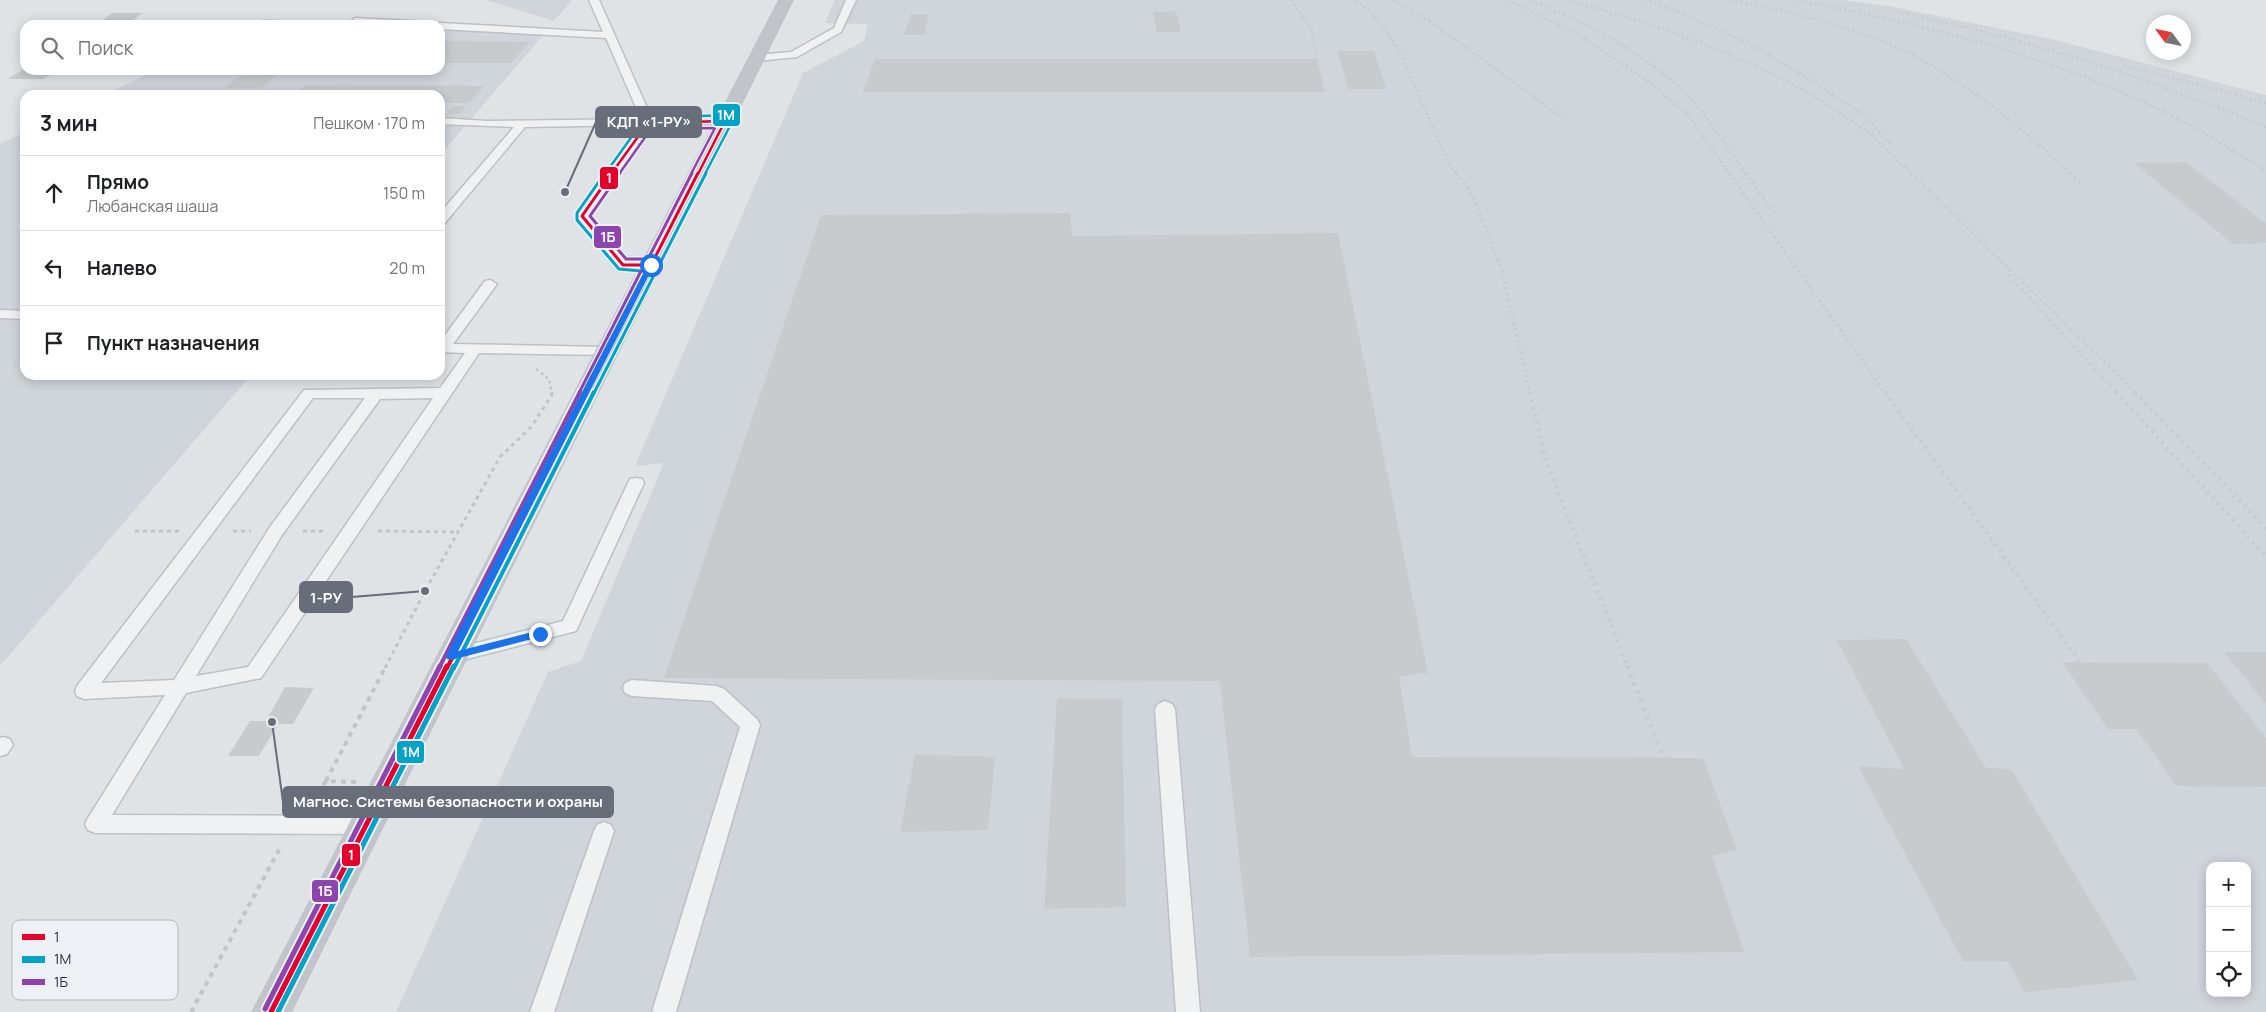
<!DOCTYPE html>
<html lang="ru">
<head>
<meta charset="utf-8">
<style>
	:root { --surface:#fff; --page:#f2f2f2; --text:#202124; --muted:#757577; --line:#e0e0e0 }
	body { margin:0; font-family:Manrope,sans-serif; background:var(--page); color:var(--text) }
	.controls { position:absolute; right:15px; bottom:15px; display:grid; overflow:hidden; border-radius:10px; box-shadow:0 2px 12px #0003 }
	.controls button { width:45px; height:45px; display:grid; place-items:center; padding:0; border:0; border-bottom:1px solid var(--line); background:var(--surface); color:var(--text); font:25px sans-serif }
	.compass { position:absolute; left:2146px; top:15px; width:45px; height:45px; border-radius:50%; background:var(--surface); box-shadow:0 2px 12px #0003; rotate:303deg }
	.stop { position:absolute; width:15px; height:15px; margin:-11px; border:4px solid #1a73e8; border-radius:50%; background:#fff }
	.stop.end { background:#1a73e8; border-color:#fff; box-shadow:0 1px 5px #0008 }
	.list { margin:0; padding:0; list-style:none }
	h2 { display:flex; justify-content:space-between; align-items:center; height:65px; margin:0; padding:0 20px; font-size:21px }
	h2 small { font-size:16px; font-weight:400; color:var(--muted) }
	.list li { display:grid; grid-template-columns:32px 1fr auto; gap:15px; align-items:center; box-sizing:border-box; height:75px; padding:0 20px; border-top:1px solid var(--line) }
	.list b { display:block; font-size:19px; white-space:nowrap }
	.list p { margin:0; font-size:16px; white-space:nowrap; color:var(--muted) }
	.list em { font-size:16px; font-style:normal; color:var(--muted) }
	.icon { flex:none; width:28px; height:28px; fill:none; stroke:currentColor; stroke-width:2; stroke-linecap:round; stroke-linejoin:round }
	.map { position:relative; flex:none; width:2266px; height:1012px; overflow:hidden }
	.search { position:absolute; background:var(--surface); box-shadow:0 2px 12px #0003; left:20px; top:20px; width:425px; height:55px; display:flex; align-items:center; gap:12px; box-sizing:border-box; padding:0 18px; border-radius:15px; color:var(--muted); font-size:19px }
	.panel { position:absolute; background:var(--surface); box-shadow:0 2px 12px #0003; left:20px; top:90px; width:425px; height:290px; border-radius:15px }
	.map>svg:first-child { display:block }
</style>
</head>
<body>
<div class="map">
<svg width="2266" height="1012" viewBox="0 0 2266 1012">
	<rect width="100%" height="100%" fill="#e0e3e6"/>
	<g fill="#d0d4db" fill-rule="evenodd">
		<path d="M486 0H572L554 21Z"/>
		<path d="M835 0H1842L1888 6 2052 39 2266 95V1012H396L548 672 581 661 664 463 635 466 803 73 864 41 868 24 825 23ZM2210 866H2247V993H2210Z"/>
		<path d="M263 19 379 25H251Z"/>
		<path d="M440 28 545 33 440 155V95H103L156 70H440Z"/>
		<path d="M25 132V375H251L0 666V144Z"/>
	</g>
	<g fill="#c7cbce">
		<path d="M1176 11 1181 32H1157L1153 12Z"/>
		<path d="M113 13H143L127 24H96Z"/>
		<path d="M911 14H929L924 35H904Z"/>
		<path d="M440 41 530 42 511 63H440Z"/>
		<path d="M1338 51H1374L1386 89H1348Z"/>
		<path d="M875 59H1317L1325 92H863Z"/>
		<path d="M25 68V70H58L44 79H8Z"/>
		<path d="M247 70H281L262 88H225Z"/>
		<path d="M305 85 484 86 469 103H440V95H295Z"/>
		<path d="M453 106H466L460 114H447Z"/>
		<path d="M2186 162 2266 224V243L2233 244 2134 163Z"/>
		<path d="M1070 213 1072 236 1338 233 1428 673 1399 676 1412 757 1703 758 1737 850 1712 856 1744 952 1250 957 1220 681 664 678 821 215Z"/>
		<path d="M1906 639 1986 768 2011 769 2138 980 2025 992 2008 962 1963 961 1858 766 1904 769 1837 640Z"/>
		<path d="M2224 652H2266V704Z"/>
		<path d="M2062 662 2207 663 2266 738V787L2177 786 2136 729H2108Z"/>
		<path d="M285 687 314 688 293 724H278L259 756H228L250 721H266Z"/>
		<path d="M1057 698 1122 699 1126 907 1044 909Z"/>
		<path d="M915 754 995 757 988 830 900 832Z"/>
	</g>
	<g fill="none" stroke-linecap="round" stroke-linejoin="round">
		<defs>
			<g id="service">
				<path d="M589 0H599L652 119 725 118 730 121 725 124 652 125 588 216 627 261 656 262 657 265 651 269 618 268 576 216 641 125 525 127 444 224 440 225V213L514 127 440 124V118L487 121 641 119 606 38 440 29V25H436L440 23 603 32Z"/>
				<path d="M846 0H856L841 32 797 57 756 61 751 58 756 55 791 52 834 28Z"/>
				<path d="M356 18 429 22 434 25 353 23V19Z"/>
				<path d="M490 280 497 284 453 344 607 347 614 351 607 355 479 353 261 678 186 693 112 815 364 816 371 819 374 825 371 831 364 834 95 833 88 830 85 824 88 818 165 695 84 699 77 696 75 691 77 686 304 390 440 388 465 353 440 352V342L485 281ZM313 398H365L270 527 174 680 101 683ZM433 398 248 667 196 676 282 535 380 399Z"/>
				<path d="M0 310 25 311V319L0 318Z"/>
				<path d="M636 478 642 479 644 483 576 631 451 663 445 661 442 656 445 651 563 621 628 483 630 479Z"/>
				<path d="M632 680 717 686 724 689 757 719 760 725 676 1012H652L740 727 712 701 632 696 625 693 623 688 625 683Z"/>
				<path d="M1165 701 1172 704 1175 709 1200 1012H1176L1155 709 1158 704Z"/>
				<path d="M3 737 10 739 13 745 7 754 0 756V738Z"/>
				<path d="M604 822 611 825 614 831 554 1012H530L594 831 597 825Z"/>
			</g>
		</defs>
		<use href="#service" stroke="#bdc0c4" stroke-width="3"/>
		<path stroke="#c2c4c9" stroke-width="2.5" stroke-dasharray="3 3" stroke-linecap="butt" d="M536 369 549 379 552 393"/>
		<g stroke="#c2c4c9" stroke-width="3" stroke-dasharray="4 4" stroke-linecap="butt">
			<path d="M135 531H179"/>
			<path d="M233 531H251"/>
			<path d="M303 531H324"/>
			<path d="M378 531 459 532"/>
			<path d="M385 668 425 591 500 457 531 427 552 395 551 392"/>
		</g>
		<g stroke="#c2c4c9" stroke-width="4" stroke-dasharray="5 5" stroke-linecap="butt">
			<path d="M356 782 326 781 386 666"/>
			<path d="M311 801 326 781"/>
			<path d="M191 1012 280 848"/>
		</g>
		<use href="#service" fill="#f0f1f2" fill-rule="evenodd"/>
		<path fill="#c1c4c9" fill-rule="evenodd" d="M778 0H794L292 1012H251Z"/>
		<g stroke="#c9cacd" stroke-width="2.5" stroke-dasharray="2 3" stroke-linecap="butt">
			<path d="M1291 0 1311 28 1317 59"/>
			<path d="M1356 0 1372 13 1395 43 1451 167 1457 174"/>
			<path d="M1394 0 1429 21 1566 120"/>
			<path d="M1509 0 1581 36 1645 79 1687 114 1730 174"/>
			<path d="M1531 0C1588 24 1657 58 1697 106 1715 128 1730 152 1746 174"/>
			<path d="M1567 0C1668 28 1784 67 1868 133 1883 145 1898 161 1912 174"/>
			<path d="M1645 0 1677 11 1746 42 1816 83 1866 117 1892 146"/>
			<path d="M1731 0C1787 12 1844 24 1896 47 1963 78 2018 125 2071 174"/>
			<path d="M1795 0C1919 23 2040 53 2154 107 2193 125 2229 148 2266 171"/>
			<path d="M1907 14C2031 40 2149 79 2266 127"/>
			<path d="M2124 65 2266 103"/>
		</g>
		<g stroke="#c9cacd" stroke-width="3" stroke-dasharray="2 4" stroke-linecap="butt">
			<path d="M1456 173 1471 192 1502 270 1530 393"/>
			<path d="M1729 173 1885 393"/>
			<path d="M1745 173 1775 214"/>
			<path d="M1911 173 2136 393"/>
			<path d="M2070 173 2081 183"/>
			<path d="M2009 275 2117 393"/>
		</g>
		<g stroke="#c9cacd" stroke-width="4" stroke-dasharray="2.5 5" stroke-linecap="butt">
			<path d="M1530 392 1546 461 1628 668"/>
			<path d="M1885 392 2080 662"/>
			<path d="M2116 392 2266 556"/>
			<path d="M2135 392 2266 528"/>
		</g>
		<path stroke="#c9cacd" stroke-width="5" stroke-dasharray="3 6" stroke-linecap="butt" d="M1627 666 1664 759"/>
		<defs>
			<path id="bus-1-far3" d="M611 174 648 123 725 121 698 174"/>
			<g id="bus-1-far2">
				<path d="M612 173 582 216 623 265H651"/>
				<path d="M586 393 698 173"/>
			</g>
			<path id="bus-1-far1" d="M447 668 587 392"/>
			<path id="bus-1" d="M271 1012 447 666"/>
			<path id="bus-2-far3" d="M605 174 645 118 728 115 731 124 705 174"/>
			<g id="bus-2-far2">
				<path d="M605 173 577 213V220L619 269 641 271"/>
				<path d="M594 393 706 173"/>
			</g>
			<path id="bus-2-far1" d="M454 668 594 392"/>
			<path id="bus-2" d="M278 1012 454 666"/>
			<path id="bus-3-far3" d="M619 174 651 129 715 128 691 174"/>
			<g id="bus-3-far2">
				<path d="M620 173 590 216 626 259H648L692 173"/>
				<path d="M579 393 641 271"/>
			</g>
			<path id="bus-3-far1" d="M439 668 580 392"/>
			<path id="bus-3" d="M265 1009 440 666"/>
		</defs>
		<use href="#bus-1-far3" stroke="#edf1f6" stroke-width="5"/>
		<use href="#bus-1-far2" stroke="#edf1f6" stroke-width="6"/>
		<use href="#bus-1-far1" stroke="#edf1f6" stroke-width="8"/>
		<use href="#bus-1" stroke="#edf1f6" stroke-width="9"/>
		<use href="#bus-2-far3" stroke="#edf1f6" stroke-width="5"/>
		<use href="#bus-2-far2" stroke="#edf1f6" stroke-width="6"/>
		<use href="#bus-2-far1" stroke="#edf1f6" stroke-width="8"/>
		<use href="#bus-2" stroke="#edf1f6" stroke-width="9"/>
		<use href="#bus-3-far3" stroke="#edf1f6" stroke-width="5"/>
		<use href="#bus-3-far2" stroke="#edf1f6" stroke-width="6"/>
		<use href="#bus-3-far1" stroke="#edf1f6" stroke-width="8"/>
		<use href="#bus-3" stroke="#edf1f6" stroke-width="9"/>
		<use href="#bus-1-far3" stroke="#e4002b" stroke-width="2.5"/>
		<use href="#bus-1-far2" stroke="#e4002b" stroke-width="3"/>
		<use href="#bus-1-far1" stroke="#e4002b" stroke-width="4"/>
		<use href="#bus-1" stroke="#e4002b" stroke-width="5"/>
		<use href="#bus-2-far3" stroke="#02a3c7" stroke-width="2.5"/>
		<use href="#bus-2-far2" stroke="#02a3c7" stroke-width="3"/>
		<use href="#bus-2-far1" stroke="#02a3c7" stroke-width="4"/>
		<use href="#bus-2" stroke="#02a3c7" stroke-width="5"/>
		<use href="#bus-3-far3" stroke="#8e44ad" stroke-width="2.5"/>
		<use href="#bus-3-far2" stroke="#8e44ad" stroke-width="3"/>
		<use href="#bus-3-far1" stroke="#8e44ad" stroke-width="4"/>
		<use href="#bus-3" stroke="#8e44ad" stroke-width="5"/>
	</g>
	<path fill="#1a73e8" d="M648 264 654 265 458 651 540 630 544 634 540 637 451 660 447 659 446 656Z"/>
	<rect x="12" y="920" width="166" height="80" rx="8" fill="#edf1f6" stroke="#b1b7bf" stroke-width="1"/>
	<rect x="22" y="934" width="23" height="6" fill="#e4002b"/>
	<rect x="22" y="956" width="23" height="7" fill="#02a3c7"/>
	<rect x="22" y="979" width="23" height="6" fill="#8e44ad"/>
	<g font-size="14" fill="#262f40">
		<text x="54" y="942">1</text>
		<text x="54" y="964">1М</text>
		<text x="54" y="987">1Б</text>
	</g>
	<path fill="none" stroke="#676e7a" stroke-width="2" d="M565 192L596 122M425 591L352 597M272 722L283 802"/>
	<g fill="#676e7a" stroke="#edf1f6" stroke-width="2">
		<circle cx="565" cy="192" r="5"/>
		<circle cx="425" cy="591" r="5"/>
		<circle cx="272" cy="722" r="5"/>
	</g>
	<g fill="#676e7a" stroke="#676e7a" stroke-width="2">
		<rect x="596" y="107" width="105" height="30" rx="5"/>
		<rect x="300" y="582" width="52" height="30" rx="5"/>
		<rect x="283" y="787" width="330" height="30" rx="5"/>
	</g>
	<g font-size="15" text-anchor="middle" font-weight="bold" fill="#fff">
		<text x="649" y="127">КДП «1-РУ»</text>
		<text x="326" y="603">1-РУ</text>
		<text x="448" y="807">Магнос. Системы безопасности и охраны</text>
	</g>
	<g stroke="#edf1f6" stroke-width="2">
		<rect x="712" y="103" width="29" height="24" rx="5" fill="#02a3c7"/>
		<rect x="599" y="166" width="20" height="24" rx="5" fill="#e4002b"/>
		<rect x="593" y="225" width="29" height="24" rx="5" fill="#8e44ad"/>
		<rect x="396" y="740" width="29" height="24" rx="5" fill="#02a3c7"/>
		<rect x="341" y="843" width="20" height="24" rx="5" fill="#e4002b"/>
		<rect x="311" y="879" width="28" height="24" rx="5" fill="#8e44ad"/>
	</g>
	<g font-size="14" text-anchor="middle" font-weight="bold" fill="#fff">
		<text x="726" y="120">1М</text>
		<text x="609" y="183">1</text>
		<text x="608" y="242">1Б</text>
		<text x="411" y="757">1М</text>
		<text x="351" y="860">1</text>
		<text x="325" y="896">1Б</text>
	</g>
</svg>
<div class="controls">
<button>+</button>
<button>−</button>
<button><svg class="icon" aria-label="locate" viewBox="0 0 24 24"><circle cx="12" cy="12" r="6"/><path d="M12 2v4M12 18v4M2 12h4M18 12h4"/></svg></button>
</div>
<svg class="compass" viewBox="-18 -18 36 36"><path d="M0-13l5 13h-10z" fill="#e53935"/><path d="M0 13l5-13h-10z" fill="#757577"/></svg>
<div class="stop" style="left:651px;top:265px"></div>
<div class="stop end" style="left:540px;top:634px"></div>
<div class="search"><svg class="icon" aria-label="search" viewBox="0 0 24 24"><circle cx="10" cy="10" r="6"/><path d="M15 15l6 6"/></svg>Поиск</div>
<section class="panel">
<h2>3 мин<small>Пешком · 170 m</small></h2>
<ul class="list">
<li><svg class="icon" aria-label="ahead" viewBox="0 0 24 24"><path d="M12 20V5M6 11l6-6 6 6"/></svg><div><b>Прямо</b><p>Любанская шаша</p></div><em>150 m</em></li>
<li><svg class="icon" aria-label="left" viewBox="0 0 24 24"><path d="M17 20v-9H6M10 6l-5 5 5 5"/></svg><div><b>Налево</b></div><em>20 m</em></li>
<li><svg class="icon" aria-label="arrive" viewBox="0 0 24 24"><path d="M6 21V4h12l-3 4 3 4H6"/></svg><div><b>Пункт назначения</b></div></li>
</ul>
</section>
</div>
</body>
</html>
